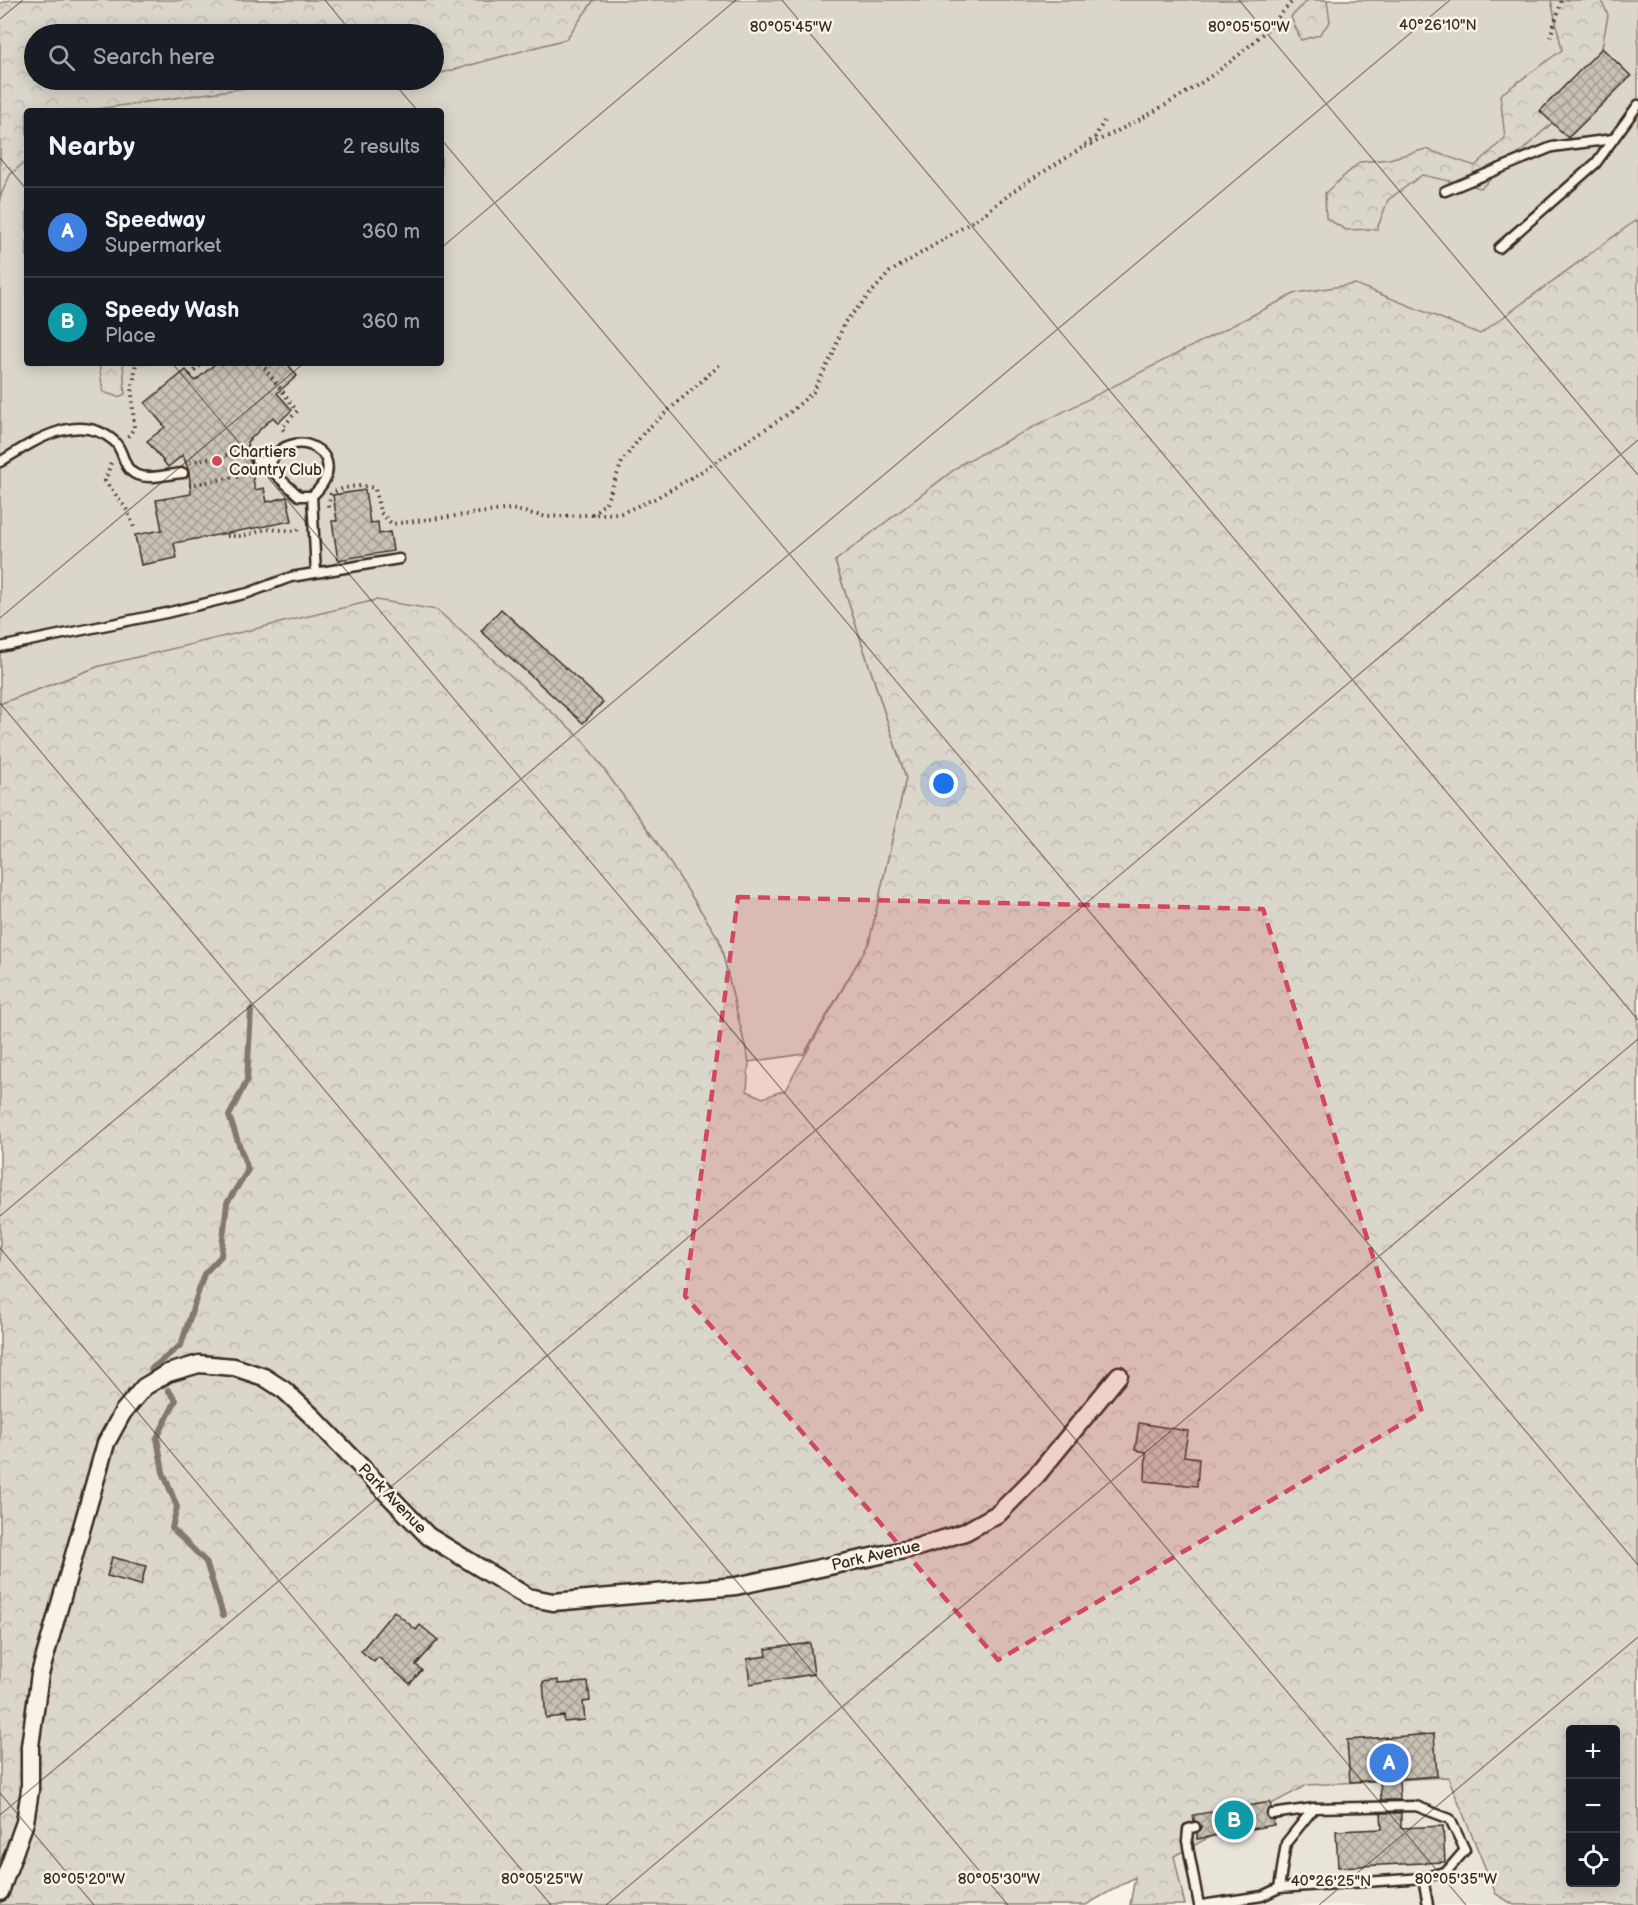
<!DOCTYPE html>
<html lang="en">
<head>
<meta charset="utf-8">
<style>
	:root { --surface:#171b24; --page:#20242c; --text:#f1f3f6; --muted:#9ea1a6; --line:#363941; --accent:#d1495b }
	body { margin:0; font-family:"Balsamiq Sans",sans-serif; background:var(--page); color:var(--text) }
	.controls { position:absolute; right:18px; bottom:18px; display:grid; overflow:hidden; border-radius:6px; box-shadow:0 3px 15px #0003 }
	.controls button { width:54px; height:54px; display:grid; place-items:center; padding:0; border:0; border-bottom:2px solid var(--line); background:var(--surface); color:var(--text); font:30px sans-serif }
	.you { position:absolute; left:944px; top:784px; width:21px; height:21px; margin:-15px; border:4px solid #fff; border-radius:50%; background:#1a73e8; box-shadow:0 0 0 9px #1a73e833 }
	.badge { display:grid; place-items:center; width:39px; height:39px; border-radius:50%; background:var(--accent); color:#fff; font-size:20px; font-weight:700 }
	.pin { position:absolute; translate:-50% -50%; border:3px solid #fff; box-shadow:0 2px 6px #0006 }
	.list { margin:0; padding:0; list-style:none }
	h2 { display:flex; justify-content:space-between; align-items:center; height:78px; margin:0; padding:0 24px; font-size:26px }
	h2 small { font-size:20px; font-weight:400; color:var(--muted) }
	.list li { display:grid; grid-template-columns:39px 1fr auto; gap:18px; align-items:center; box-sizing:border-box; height:90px; padding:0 24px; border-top:2px solid var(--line) }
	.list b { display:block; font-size:22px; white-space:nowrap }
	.list p { margin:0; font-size:20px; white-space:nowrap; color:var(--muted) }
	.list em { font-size:20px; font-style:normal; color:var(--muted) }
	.icon { flex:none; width:33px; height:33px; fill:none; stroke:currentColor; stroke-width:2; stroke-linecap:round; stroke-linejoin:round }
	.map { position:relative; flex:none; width:1638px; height:1905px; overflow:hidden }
	.search { position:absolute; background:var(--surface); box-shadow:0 3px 15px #0003; left:24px; top:24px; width:420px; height:66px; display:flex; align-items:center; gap:15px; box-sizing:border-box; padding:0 21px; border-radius:33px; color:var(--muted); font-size:22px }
	.panel { position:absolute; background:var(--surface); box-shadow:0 3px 15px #0003; left:24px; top:108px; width:420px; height:258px; border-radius:6px }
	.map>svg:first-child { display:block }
</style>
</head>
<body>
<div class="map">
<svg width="1638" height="1905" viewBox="0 0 1638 1905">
	<defs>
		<pattern id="forest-crowns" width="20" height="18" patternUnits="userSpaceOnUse" patternTransform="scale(1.5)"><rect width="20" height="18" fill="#dbd6cb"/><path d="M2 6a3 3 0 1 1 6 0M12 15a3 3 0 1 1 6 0" fill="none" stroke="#bdb8ae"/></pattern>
		<pattern id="building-cross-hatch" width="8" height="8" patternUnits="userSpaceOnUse" patternTransform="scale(1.5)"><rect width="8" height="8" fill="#c8c1b6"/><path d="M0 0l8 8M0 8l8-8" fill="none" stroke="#a49d93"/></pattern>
	</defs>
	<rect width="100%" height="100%" fill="#f7f3e8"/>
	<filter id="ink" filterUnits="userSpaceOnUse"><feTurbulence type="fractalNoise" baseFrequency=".0167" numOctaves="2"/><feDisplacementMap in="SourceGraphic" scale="12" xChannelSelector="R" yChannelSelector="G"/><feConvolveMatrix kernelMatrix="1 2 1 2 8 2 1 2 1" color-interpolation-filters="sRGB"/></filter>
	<g filter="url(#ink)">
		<path fill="#e9e4d9" d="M1456 1720 1522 1905H1185L1164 1816Z"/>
		<path fill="#dbd6cb" stroke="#8b8074" stroke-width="1.5" fill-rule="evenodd" d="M191 0H1638V240L1424 423 835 561 906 778 869 943 804 1054 749 1062 719 939 100 666 0 704V145L27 104 66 80H434V34ZM27 111H441V363H27Z"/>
		<g fill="url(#forest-crowns)" stroke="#8b8074" stroke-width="1.5" fill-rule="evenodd">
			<path d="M10 0H594L566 39 434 75V34H34V80H302L83 111H27V160L10 175 0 197V3Z"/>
			<path d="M1308 0H1327L1330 22 1319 35 1301 40 1291 17Z"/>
			<path d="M1551 0H1601L1608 15 1602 48 1552 123 1481 188 1422 175 1388 200 1377 229 1346 230 1326 218 1325 193 1360 162 1389 159 1426 149 1475 166 1505 138 1500 95 1562 50Z"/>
			<path d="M1635 221H1638V1905H1514L1496 1894 1448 1777 1307 1785 1174 1856 1185 1905H1130L1135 1877 1086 1905H0V704L100 666 376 600 437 610 581 738 656 841 719 939 749 1062 747 1091 763 1098 785 1090 869 943 906 778 835 561 963 463 1296 293 1355 284 1480 334ZM1570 1730H1616V1882H1570Z"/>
			<path d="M99 363H123L125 394 118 397 103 392Z"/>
		</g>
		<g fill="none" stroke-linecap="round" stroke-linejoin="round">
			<g stroke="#84786c" stroke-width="6">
				<path d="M151 1369 181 1345 204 1274 221 1256 227 1203 248 1170 229 1116 247 1080 251 1010"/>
				<path d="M168 1390 176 1400 157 1438 163 1472 177 1507 172 1528 206 1562 223 1615"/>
			</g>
		</g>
		<g fill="url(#building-cross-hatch)" stroke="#3b2a1e" stroke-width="1.5">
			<path d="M1602 48 1631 76 1568 138 1540 111Z"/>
			<path d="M216 363H287L297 376 277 393 292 410 278 423 273 417 247 442 255 490 264 488 267 502 287 497 292 521 174 543 177 558 141 565 135 535 162 530 156 500 191 494 189 472 183 455 168 467 147 441 165 427 145 403 186 370 195 381Z"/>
			<path d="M365 490 370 523 378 522 379 534 390 532 393 551 338 560 332 521H337L333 495Z"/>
			<path d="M501 609 603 702 583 723 481 631Z"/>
			<path d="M1139 1423 1188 1431 1184 1456 1199 1458 1197 1486 1145 1481 1146 1452 1135 1450Z"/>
			<path d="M112 1557 146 1566 141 1585 107 1576Z"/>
			<path d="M394 1611 416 1630 420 1625 438 1640 416 1665 422 1670 410 1684 378 1657 374 1662 361 1651Z"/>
			<path d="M810 1643 814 1674 750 1684 747 1659 767 1656 766 1649Z"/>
			<path d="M558 1680V1684L588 1682 590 1701 583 1702 585 1720 564 1722V1716L546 1718 543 1682Z"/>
			<path d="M1434 1734 1437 1776 1399 1779 1400 1800H1381L1380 1780 1350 1782 1347 1740Z"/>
			<path d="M1270 1802 1271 1808 1266 1815 1273 1820 1274 1825 1197 1839V1833L1201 1826 1194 1821 1193 1815Z"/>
			<path d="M1381 1813H1401V1828L1443 1826 1445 1862 1338 1867 1336 1831 1382 1829Z"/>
		</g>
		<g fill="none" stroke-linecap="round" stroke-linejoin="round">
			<defs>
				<g id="lane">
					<path d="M1445 191 1552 147 1613 139"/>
					<path d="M1499 248 1596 163 1638 105"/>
					<path d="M256 461 271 462 274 473 299 496H312L316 573"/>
					<path d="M0 462C32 442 78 410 114 441 125 451 122 469 137 475 150 480 169 474 183 473"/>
					<path d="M271 462C290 422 358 454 312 496"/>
					<path d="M0 647 166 613 248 593 291 577 399 559"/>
					<path d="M1272 1814 1314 1808"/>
					<path d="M1195 1827 1188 1829 1187 1841 1199 1905"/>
					<path d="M1279 1888 1286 1843 1314 1808 1416 1806 1450 1819 1465 1850 1447 1871 1423 1878"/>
					<path d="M1202 1905 1262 1896 1279 1888 1423 1878 1428 1905"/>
				</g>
				<path id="street" d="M0 1892 25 1822 30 1790V1746L40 1674 106 1443 123 1412 144 1387 168 1373 199 1364 234 1367 264 1377 284 1390 313 1417 428 1536 528 1597 553 1602 736 1586 918 1547 965 1532 999 1513 1037 1475 1119 1375"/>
			</defs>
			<use href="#lane" stroke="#3b2a1e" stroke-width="13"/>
			<use href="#street" stroke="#3b2a1e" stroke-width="21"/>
			<g stroke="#3b2a1e" stroke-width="4" stroke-dasharray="1.5 4.5" stroke-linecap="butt">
				<path d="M1550 37 1562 0"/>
				<path d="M1085 147C1163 109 1238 69 1293 0"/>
				<path d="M261 363 297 411 282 428 286 434"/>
				<path d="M190 375 203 363"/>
				<path d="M128 437 134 428 132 393 136 363"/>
				<path d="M190 462 248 451"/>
				<path d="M111 463 105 481 127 510 135 530"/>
				<path d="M189 485 253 474"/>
				<path d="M328 507 331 494C342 487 363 483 375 489L380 512 392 524 511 509 547 517 621 513 654 499 693 477 788 414 813 392 833 354 844 323 890 272 980 217 1022 185 1079 150 1095 137 1104 121"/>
				<path d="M592 514 606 503 622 462 645 431 722 363"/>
				<path d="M227 536H243L267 529 297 531 300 528"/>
			</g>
			<use href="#lane" stroke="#f7f3e8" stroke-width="8"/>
			<use href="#street" stroke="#f7f3e8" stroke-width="16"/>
		</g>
	</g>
	<path fill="#d1495b" fill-opacity="0.2" stroke="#d1495b" stroke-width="4.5" stroke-dasharray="12 8" stroke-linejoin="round" d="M738 897 1263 909 1422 1412 998 1660 685 1296Z"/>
	<path fill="none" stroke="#3b2a1e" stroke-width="1.5" stroke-opacity="0.45" d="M325 0 353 34M782 0 1638 1020M1239 0 1638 475M0 19 23 0M391 80 418 111M441 139 1638 1565M0 158 27 190M441 248 736 0M172 363 1466 1905M0 618 304 363M0 703 1008 1905M0 1216 1450 0M0 1248 551 1905M0 1793 94 1905M0 1815 1638 440M606 1905 1638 1039M1319 1905 1638 1637"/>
	<circle fill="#d1495b" stroke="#f7f3e8" stroke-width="2" cx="217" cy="461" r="6"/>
	<g text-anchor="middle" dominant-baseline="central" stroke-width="5" stroke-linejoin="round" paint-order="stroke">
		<g font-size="16" fill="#3b2a1e" stroke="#f7f3e8" text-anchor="start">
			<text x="229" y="452">Chartiers<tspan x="229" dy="18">Country Club</tspan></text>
		</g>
		<g font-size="16" fill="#3b2a1e" stroke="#f7f3e8">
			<text transform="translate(392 1499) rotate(46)">Park Avenue</text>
			<text transform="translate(876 1556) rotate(-13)">Park Avenue</text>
		</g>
	</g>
	<g font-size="15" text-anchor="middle" fill="#3b2a1e" stroke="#f7f3e8" stroke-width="5" stroke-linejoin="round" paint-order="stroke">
		<text x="1438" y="30">40°26'10"N</text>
		<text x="791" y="32">80°05'45"W</text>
		<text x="1249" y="32">80°05'50"W</text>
		<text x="84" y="1884">80°05'20"W</text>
		<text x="542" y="1884">80°05'25"W</text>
		<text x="999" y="1884">80°05'30"W</text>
		<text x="1456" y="1884">80°05'35"W</text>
		<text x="1331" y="1886">40°26'25"N</text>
	</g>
</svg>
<div class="controls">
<button>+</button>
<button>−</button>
<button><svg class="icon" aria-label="locate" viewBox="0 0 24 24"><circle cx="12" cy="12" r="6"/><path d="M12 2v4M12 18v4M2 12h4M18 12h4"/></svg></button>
</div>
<div class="you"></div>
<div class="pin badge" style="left:1389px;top:1763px;background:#3f7fe0">A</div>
<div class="pin badge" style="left:1234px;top:1820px;background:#0f9aa8">B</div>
<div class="search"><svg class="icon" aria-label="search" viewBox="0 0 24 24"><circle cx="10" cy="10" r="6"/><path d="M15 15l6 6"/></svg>Search here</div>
<section class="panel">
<h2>Nearby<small>2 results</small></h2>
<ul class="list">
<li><span class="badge" style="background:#3f7fe0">A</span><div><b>Speedway</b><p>Supermarket</p></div><em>360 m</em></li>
<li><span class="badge" style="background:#0f9aa8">B</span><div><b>Speedy Wash</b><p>Place</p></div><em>360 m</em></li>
</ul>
</section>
</div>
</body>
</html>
